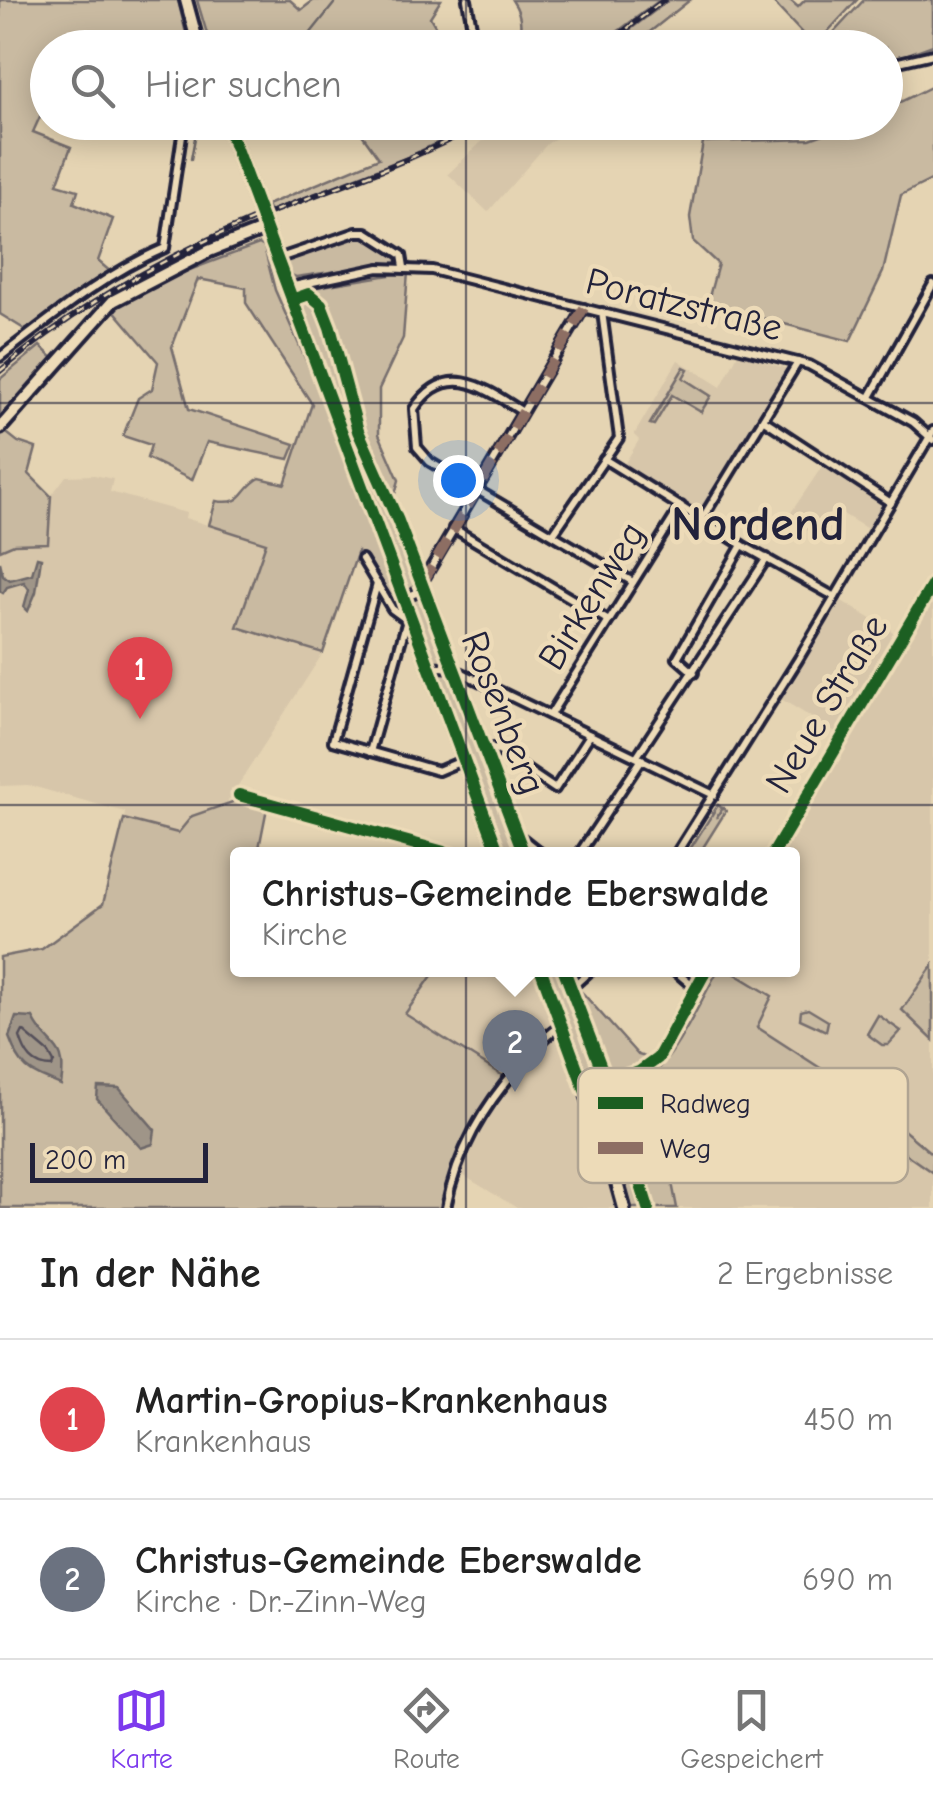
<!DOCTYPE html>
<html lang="de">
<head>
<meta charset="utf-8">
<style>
	:root { --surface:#fff; --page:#f2f2f2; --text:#222; --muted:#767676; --line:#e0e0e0; --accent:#7c3aed }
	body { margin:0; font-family:"Comic Neue",sans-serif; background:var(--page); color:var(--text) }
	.scale { position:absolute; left:30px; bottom:25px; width:178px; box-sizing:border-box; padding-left:10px; border:5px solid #22223b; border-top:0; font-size:28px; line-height:35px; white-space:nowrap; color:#22223b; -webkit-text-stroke:8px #eddbb8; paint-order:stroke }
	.you { position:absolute; left:458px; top:480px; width:35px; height:35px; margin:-25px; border:8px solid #fff; border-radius:50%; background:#1a73e8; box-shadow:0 0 0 15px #1a73e833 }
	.badge { display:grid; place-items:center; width:65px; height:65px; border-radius:50%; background:var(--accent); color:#fff; font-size:32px; font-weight:700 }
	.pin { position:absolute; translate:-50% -82px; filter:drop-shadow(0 2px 5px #0008) }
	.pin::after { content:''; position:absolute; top:52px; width:35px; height:30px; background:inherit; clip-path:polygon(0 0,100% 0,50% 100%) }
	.popup { position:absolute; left:230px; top:847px; width:570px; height:130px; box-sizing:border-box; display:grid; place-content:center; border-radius:10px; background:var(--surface); filter:drop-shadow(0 2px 8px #0005); font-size:32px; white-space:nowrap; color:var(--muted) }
	.popup b { font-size:38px; color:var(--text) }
	.popup::after { content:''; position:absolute; left:50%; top:100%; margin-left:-20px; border:20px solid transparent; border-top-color:var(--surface) }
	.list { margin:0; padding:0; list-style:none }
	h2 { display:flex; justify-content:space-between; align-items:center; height:130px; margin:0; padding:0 40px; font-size:42px }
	h2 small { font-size:32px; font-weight:400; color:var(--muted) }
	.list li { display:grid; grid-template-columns:65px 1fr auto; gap:30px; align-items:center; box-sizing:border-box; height:160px; padding:0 40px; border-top:2px solid var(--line) }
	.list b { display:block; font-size:38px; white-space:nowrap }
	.list p { margin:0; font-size:32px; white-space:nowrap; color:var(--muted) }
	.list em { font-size:32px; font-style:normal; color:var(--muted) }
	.icon { flex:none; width:55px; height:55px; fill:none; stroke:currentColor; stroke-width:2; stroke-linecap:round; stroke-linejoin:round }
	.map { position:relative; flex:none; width:933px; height:1208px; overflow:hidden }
	.search { position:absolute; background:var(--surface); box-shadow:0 5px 25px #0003; left:30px; right:30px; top:30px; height:110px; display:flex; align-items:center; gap:25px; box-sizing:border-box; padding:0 35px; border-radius:55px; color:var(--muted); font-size:38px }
	.sheet { height:450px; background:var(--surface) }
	nav { display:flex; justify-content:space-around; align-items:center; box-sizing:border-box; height:140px; border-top:2px solid var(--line); background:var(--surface); font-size:28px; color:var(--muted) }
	nav a { display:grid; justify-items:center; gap:5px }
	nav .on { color:var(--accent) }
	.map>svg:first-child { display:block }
</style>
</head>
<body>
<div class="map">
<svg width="933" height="1208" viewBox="0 0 933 1208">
	<rect width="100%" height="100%" fill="#e5d4b3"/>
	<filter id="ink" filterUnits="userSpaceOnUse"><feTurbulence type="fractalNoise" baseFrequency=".01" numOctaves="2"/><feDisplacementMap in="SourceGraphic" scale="20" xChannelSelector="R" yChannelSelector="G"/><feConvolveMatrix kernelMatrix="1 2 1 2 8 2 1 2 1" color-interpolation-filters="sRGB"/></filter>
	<g filter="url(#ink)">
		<g fill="#d7c6aa">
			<path d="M660 0H669L607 47 597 48Z"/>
			<path d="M477 123H491L410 162 249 223 248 219 350 181Z"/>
			<path d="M501 123H578L547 144 488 212 448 174Z"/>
			<path d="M738 354 785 368 787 372 705 507 697 512 622 468 639 440 634 435 678 360 721 387Z"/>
			<path d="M823 465 883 504 869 530 838 511 821 540 788 517Z"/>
			<path d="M94 475 113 479 110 492 186 513 185 518 266 543 238 627 323 653 226 804 192 816 179 833 124 819 125 812 28 785 0 786V550L14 544 47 543 51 496 66 476Z"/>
			<path d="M933 592V965L902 1010 933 1040V1151L923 1165 933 1173V1208H677L659 1117 695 1091 844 1111 861 1096 756 1027 771 996 729 970H792V854H778Z"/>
			<path d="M840 600 898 635 839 734 781 699Z"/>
			<path d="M436 970H532L617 1208H517L461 1174 477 1135 512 1082 404 1014Z"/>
		</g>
		<g fill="#c9baa1" stroke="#766e6e" stroke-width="2.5">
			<path d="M0 0H178L189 46 48 48 47 101 33 132 71 147 57 184 78 190 74 203 113 219 98 261 112 273 29 332 0 314Z"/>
			<path d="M197 0H290L301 10 314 0H441L430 17 441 36 468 25 479 28V47H211Z"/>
			<path d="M512 0H660L597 47 511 48C524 32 523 16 512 0Z"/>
			<path d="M669 0H690L631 47H607Z"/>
			<path d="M771 0H790L798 7 805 0H857L820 40 822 45 864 0H933V45L886 62V48L809 47 814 46Z"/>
			<path d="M933 86V179L901 195 883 272 850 341 707 304 718 264 693 241 690 217 703 142 810 139 854 123 886 122V109Z"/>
			<path d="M354 123H477L408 157 270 211 267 205 379 158Z"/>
			<path d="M354 235C371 236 394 248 400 262L296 277 290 274 284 260Z"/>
			<path d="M259 244 264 247 275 290 322 397 327 400 402 604 396 605 358 551 323 653 237 627 266 543 209 525 216 501C246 506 239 489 260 478L285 484 312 404 246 303V288L198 279 172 347 189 409 295 444 289 459 207 442 192 480 147 458 151 445 123 436 138 398 152 389 158 362 113 309 176 275Z"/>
			<path d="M408 272 403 338 379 389V434L399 480 393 501 526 854H502L297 301 301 291 310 288Z"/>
			<path d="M40 346 54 359 0 423V379Z"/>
			<path d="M684 367 688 369 683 378 711 396 701 412 672 395 654 425 650 424Z"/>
			<path d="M3 430 18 442 36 448 29 474 51 496 48 543 14 544 0 550V433Z"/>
			<path d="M238 800 267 808 259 848 284 854H238V970H436L405 1014 508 1079 471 1130 446 1208H0V957L42 949 103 904 124 819 178 833 192 816Z"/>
			<path d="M718 805 722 808 716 818 723 808 726 811 699 854H694V852L687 854Z"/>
			<path d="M933 965V1040L902 1010Z"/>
			<path d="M544 970H568L580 990 638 1055 653 1059 624 1076 591 1082 581 1068Z"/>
			<path d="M718 970H729L772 996 757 1027 862 1095 931 1153 933 1151V1173L844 1111 800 1157 765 1170 695 1091 659 1117 677 1208H632L596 1098 601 1093C616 1090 635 1088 648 1079 672 1063 703 997 718 970Z"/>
			<path d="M808 1009 828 1021 826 1031 800 1019 801 1011Z"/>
			<path d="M878 1015 901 1031 888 1045H882L867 1034Z"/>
		</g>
		<g fill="#9f9588" stroke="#6d6769" stroke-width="2.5">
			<path d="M37 557 41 558 36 592 28 611 24 607 29 589 24 582 7 587 3 593 0 591V562L3 575 10 580 32 574Z"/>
			<path d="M16 1017 33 1018C49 1051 68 1041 61 1085 29 1072 21 1070 9 1037Z"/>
			<path d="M98 1087 119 1088 155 1130 153 1144 141 1148 97 1099Z"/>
		</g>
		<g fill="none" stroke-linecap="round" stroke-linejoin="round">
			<path stroke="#54505a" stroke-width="2.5" d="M23 1031 49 1053 54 1062 52 1067C33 1067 25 1054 20 1037Z"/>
			<g stroke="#6d6769" stroke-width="2.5">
				<path d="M291 48 310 34 337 0"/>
				<path d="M191 159 198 122"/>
			</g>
			<defs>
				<g id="street">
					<path d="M467 0 476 48"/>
					<path d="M886 65 933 54"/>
					<path d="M277 259 356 232H366L402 255 404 267"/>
					<path d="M289 287 379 268 432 270 809 365 913 422 933 440"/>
					<path d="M0 357C52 317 104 274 165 248L184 122"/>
					<path d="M870 397 933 284"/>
					<path d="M521 411C484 387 446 360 414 409L417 447 430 462 633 582"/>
					<path d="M764 420 891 503"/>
					<path d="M604 459 742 545 835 597"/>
					<path d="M702 519 798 362"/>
					<path d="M453 528 609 621"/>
					<path d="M553 534 619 438 602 312"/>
					<path d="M362 559 392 609 407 620"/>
					<path d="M377 584 333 741 438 771 464 760"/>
					<path d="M422 585 524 854"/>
					<path d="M404 598 416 593 584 308"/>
					<path d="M429 666 452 668 714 795"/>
					<path d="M694 673 677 658 742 545"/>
					<path d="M550 715 681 506"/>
					<path d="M482 745 496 749 555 789 590 735"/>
					<path d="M370 752 407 620 411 619"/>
					<path d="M637 756 767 558"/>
					<path d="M239 795 451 854"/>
					<path d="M518 835 542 854"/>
					<path d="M579 854 642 759"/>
					<path d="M676 854 798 660 933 431"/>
					<path d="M773 854 933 584"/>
					<path d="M564 970 586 1030"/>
					<path d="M674 970 696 989"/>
					<path d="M571 988 591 970"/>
					<path d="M585 1090 639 1072 658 1058 706 970"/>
					<path d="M446 1208C457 1151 483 1107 521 1064 534 1050 545 1035 561 1026"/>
				</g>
				<g id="secondary">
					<path d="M186 0 199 48"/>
					<path d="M226 122 499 854"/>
					<path d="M0 428 113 301 209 251 265 229"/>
					<path d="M541 970 609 1154 624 1208"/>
				</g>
			</defs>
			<use href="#street" stroke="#22223b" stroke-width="14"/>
			<use href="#secondary" stroke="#22223b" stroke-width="18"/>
			<use href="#street" stroke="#eddbb8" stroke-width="6"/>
			<use href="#secondary" stroke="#eddbb8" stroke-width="10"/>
			<defs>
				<g id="rail">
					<path d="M602 48 664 0"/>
					<path d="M0 371C77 307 165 256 257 218 333 187 412 162 484 122"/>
				</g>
			</defs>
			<use href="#rail" stroke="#22223b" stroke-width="6"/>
			<use href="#rail" stroke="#eddbb8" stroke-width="2.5" stroke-dasharray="8" stroke-linecap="butt"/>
			<path stroke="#8d6e63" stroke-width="10" stroke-dasharray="20 10" stroke-linecap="butt" d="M422 584 584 308"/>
			<defs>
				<g id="cycleway">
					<path d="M226 122 499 854"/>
					<path d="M292 300 309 294 321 304 330 327 358 431 398 521 524 854"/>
					<path d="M239 795 451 854"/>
					<path d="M773 854 933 584"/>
					<path d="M541 970 585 1090 639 1072 658 1058 706 970"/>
					<path d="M564 970 621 1120 648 1208"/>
				</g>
			</defs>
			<use href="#cycleway" stroke="#eddbb8" stroke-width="19"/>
			<use href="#cycleway" stroke="#1b5e20" stroke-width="12"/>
		</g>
	</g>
	<path fill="none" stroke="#22223b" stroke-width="2.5" stroke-opacity="0.55" d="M466 0V48M466 122V1208M0 403H933M0 805H933"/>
	<g text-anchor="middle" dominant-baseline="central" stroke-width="9" stroke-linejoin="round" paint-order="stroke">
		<g font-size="38" fill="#22223b" stroke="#eddbb8">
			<text transform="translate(684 305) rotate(14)">Poratzstraße</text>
			<text transform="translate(592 596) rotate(-58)">Birkenweg</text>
			<text transform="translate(827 704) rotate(-59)">Neue Straße</text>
			<text transform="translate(503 713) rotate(69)">Rosenberg</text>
		</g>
		<g font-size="48" font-weight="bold" fill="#22223b" stroke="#eddbb8">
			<text x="758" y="524">Nordend</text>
		</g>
	</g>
	<rect x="578" y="1068" width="330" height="115" rx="15" fill="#eddbb8" stroke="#b0a492" stroke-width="2.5"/>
	<rect x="598" y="1097" width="45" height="12" fill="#1b5e20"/>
	<rect x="598" y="1142" width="45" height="12" fill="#8d6e63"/>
	<g font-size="28" fill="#22223b">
		<text x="660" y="1113">Radweg</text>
		<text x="660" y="1158">Weg</text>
	</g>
</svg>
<div class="scale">200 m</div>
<div class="you"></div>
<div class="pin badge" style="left:140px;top:719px;background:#e0444e">1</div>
<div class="pin badge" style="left:515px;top:1092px;background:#6b7280">2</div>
<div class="popup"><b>Christus-Gemeinde Eberswalde</b>Kirche</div>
<div class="search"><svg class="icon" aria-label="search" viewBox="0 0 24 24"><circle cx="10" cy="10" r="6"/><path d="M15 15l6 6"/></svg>Hier suchen</div>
</div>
<section class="sheet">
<h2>In der Nähe<small>2 Ergebnisse</small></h2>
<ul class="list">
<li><span class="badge" style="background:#e0444e">1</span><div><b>Martin-Gropius-Krankenhaus</b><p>Krankenhaus</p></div><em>450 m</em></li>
<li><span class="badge" style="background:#6b7280">2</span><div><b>Christus-Gemeinde Eberswalde</b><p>Kirche · Dr.-Zinn-Weg</p></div><em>690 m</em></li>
</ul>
</section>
<nav>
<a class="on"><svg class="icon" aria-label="map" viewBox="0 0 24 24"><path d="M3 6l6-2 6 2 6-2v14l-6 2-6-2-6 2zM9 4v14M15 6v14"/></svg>Karte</a>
<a><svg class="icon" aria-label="directions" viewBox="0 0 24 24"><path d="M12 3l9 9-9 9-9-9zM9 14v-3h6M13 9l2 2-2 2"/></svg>Route</a>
<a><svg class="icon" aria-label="saved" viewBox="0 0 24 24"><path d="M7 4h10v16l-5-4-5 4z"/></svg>Gespeichert</a>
</nav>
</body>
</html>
